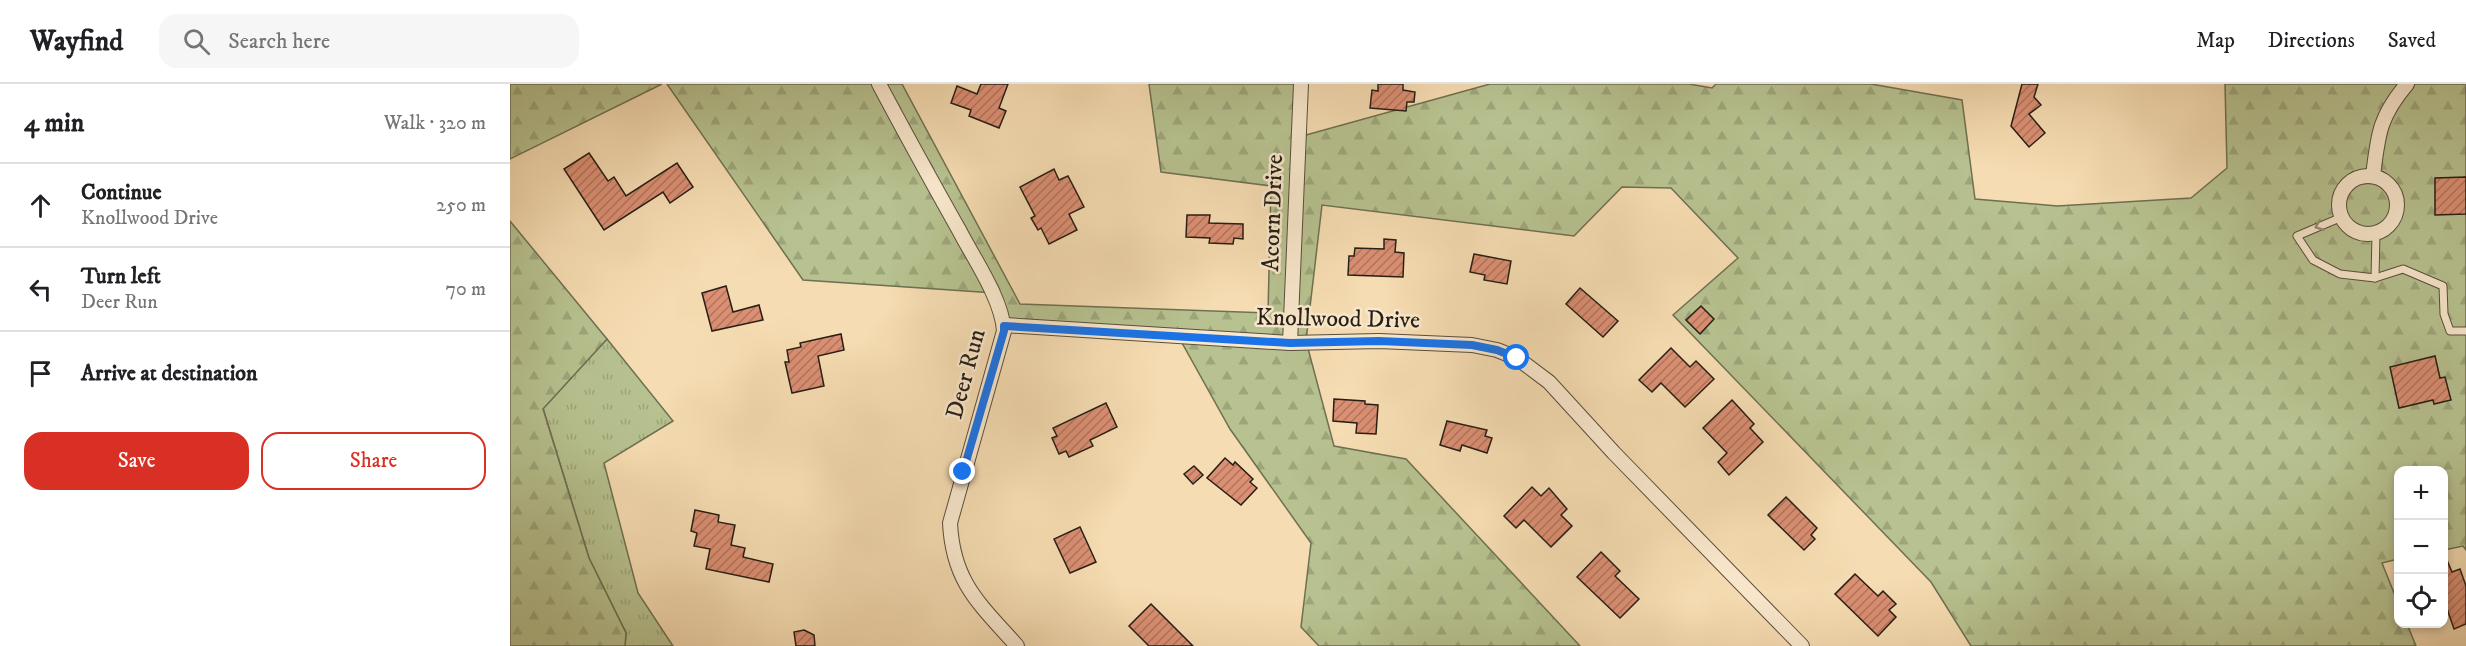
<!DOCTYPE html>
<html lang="en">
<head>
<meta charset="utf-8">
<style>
	:root { --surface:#fff; --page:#f6f6f6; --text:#202124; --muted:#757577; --line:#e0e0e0; --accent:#d93025 }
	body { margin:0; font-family:"IM FELL DW Pica",serif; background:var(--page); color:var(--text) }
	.controls { position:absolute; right:18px; bottom:18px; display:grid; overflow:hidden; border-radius:12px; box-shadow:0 3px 9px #0003 }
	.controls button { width:54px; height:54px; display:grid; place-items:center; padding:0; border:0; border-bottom:2px solid var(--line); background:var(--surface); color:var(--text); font:30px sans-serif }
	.stop { position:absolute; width:18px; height:18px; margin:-14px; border:4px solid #1a73e8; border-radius:50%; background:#fff }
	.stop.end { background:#1a73e8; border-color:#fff; box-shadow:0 2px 6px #0008 }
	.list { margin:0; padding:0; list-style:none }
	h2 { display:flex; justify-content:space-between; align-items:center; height:78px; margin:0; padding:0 24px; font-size:26px }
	h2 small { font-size:20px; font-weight:400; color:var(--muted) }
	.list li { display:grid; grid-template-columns:39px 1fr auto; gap:18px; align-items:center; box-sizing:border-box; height:84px; padding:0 24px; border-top:2px solid var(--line) }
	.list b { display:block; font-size:22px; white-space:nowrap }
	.list p { margin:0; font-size:20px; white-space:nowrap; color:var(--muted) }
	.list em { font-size:20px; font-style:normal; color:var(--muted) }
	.actions { display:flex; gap:12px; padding:18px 24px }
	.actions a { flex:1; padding:14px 0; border:2px solid var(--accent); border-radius:18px; text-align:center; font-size:21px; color:var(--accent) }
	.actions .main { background:var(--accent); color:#fff }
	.icon { flex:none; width:33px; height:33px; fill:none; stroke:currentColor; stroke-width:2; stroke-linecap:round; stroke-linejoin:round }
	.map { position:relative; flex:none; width:1956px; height:562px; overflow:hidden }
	header { display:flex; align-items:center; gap:36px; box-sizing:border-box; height:84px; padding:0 30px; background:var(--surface); border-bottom:2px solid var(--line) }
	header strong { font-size:28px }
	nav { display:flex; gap:33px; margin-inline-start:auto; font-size:21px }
	.search { width:420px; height:54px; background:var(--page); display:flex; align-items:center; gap:15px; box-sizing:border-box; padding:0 21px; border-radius:18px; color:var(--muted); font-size:22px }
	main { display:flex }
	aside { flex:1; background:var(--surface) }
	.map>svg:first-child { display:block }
</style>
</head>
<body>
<header>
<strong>Wayfind</strong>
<div class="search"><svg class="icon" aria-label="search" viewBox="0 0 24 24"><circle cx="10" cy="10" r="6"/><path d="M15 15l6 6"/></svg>Search here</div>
<nav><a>Map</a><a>Directions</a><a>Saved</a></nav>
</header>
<main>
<aside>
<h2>4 min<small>Walk · 320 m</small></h2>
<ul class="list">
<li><svg class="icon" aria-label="ahead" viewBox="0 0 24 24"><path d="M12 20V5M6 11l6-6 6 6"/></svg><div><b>Continue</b><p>Knollwood Drive</p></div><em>250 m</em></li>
<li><svg class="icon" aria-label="left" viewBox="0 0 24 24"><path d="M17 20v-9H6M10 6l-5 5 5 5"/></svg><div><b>Turn left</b><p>Deer Run</p></div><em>70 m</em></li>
<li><svg class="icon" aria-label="arrive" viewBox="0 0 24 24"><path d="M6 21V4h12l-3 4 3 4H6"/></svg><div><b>Arrive at destination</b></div></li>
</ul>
<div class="actions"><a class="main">Save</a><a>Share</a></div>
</aside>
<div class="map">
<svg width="1956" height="562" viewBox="0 0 1956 562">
	<defs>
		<pattern id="grass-tufts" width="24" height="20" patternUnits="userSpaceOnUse" patternTransform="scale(1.5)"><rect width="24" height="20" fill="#b7c290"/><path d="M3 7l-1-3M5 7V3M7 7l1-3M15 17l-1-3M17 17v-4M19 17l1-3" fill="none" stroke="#9da67b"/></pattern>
		<pattern id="forest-firs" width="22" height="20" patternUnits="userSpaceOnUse" patternTransform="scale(1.5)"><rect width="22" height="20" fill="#b7c290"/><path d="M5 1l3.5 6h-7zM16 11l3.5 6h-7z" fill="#9da67b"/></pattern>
		<pattern id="building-hatch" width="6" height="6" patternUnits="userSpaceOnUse" patternTransform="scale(1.5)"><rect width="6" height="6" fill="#db8f73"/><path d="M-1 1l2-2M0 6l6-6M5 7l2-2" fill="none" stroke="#b1745d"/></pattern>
	</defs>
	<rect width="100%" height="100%" fill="#f6dcb2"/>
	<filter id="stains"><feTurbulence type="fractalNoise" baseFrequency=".00333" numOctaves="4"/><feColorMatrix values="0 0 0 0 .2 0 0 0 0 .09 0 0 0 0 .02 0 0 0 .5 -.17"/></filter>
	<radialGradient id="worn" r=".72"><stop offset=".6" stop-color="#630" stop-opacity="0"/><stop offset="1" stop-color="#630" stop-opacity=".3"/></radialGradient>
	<path fill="url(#grass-tufts)" stroke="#6e7052" stroke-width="1.5" d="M97 255 163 337 94 379 128 509 163 562H115L116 549 79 474 33 324Z"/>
	<g fill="url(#forest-firs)" stroke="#6e7052" stroke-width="1.5">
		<path d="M0 0H152L0 75Z"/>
		<path d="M157 0H392L510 220 758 229 761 102 651 88 639 0H791L796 51 980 0H1179L1202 4 1206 0H1361L1452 16 1465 115 1547 122 1681 114 1717 84 1715 0H1956V466L1953 462 1934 466V386H1888V475L1872 479 1888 519V540H1897L1906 562H1461L1421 498 1163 231 1228 174 1161 104 1112 103 1064 152 812 121 796 257 824 362 896 375 1070 562H809L791 543 801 459 720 345 667 250 499 235 485 209 293 196Z"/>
		<path d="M0 137 97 255 33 325 79 474 116 549 115 562H0Z"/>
	</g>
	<g fill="url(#building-hatch)" stroke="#261e15" stroke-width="1.5">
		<path d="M471 0H498L489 24 496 27 489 44 459 32 461 26 441 19 447 2 467 10Z"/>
		<path d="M868 0H893V6L905 8 904 18H897L896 27 860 24 862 6 868 7Z"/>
		<path d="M1512 0H1528L1524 13 1531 21 1519 30 1535 49 1519 63 1501 42Z"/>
		<path d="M79 69 98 97 104 93 116 112 167 79 183 103 160 119 153 108 94 146 54 85Z"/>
		<path d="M544 85 549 96 558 92 574 123 559 130 567 146 539 160 531 144 528 146 521 134 525 132 510 103Z"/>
		<path d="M1956 93V130L1925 131V94Z"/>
		<path d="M677 131H700L699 139 733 140V155L724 154 723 160 699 159 700 154 676 153Z"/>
		<path d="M874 155 886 156 885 168 894 169 893 193 838 191 839 172H844L845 164 874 165Z"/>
		<path d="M964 170 1001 177 997 200 974 196 975 191 960 188Z"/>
		<path d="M216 202 223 228 249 221 253 236 202 247 192 209Z"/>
		<path d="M1070 204 1108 237 1093 253 1056 220Z"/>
		<path d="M1191 222 1204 235 1190 250 1176 236Z"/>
		<path d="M331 250 334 266 308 272 314 302 282 309 275 278H279L277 266 291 263 290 259Z"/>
		<path d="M1161 264 1180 283 1186 277 1204 295 1175 323 1151 299 1142 308 1129 296Z"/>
		<path d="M1925 272 1930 294 1935 293 1941 316 1924 320 1923 316 1889 324 1880 283Z"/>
		<path d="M824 315 855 317V320L868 321 866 350 846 349 847 339 823 337Z"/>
		<path d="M1222 316 1244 340 1240 344 1253 358 1219 391 1208 378 1217 369 1193 344Z"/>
		<path d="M596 319 607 343 580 356 583 362 559 373 556 367 549 370 542 354 547 352 543 344Z"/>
		<path d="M937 337 977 346 975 352 982 354 977 369 952 361 950 367 930 361Z"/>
		<path d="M715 374 723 381 725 378 743 395 740 398 747 404 731 421 697 394Z"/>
		<path d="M684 382 693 391 683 400 674 390Z"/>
		<path d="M1022 403 1031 412 1039 404 1057 425 1051 431 1062 442 1041 463 1014 436 1006 444 994 432Z"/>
		<path d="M1276 413 1307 444 1301 451 1305 455 1294 466 1258 431Z"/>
		<path d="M185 426 209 431 208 438 225 441 221 461 235 464 233 473 263 480 259 498 196 485 200 465 184 462 187 449 181 447Z"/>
		<path d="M570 443 586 478 560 489 544 455Z"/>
		<path d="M1091 468 1110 487 1105 492 1129 515 1110 534 1067 493Z"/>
		<path d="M1934 469 1942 488 1950 485 1956 502V540L1944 545 1934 516Z"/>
		<path d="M1345 490 1368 512 1373 507 1386 520 1379 526 1386 533 1368 552 1325 510Z"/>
		<path d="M641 520 683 562H639L619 542Z"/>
		<path d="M294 546 304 551 305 562H286L284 548Z"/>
	</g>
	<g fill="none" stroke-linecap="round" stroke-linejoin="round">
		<defs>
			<g id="lane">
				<path d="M1832 133 1787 152 1803 176 1830 190 1865 194 1893 185 1933 202 1934 230 1940 247H1956"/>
				<path d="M1865 194 1866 149"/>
			</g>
			<g id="street">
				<path d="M369 0C395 49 422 98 449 146 464 175 492 215 494 247L440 439C443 499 470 520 507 562"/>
				<circle cx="1858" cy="121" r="29"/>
				<path d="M1863 92C1868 51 1869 33 1897 0"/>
				<path d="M494 241 780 259 869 257 962 261 987 266 1007 274 1039 298 1104 369 1292 562"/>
				<path d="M780 259 791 0"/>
			</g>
		</defs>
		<use href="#lane" stroke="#5a4e3c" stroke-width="9"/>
		<use href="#street" stroke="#5a4e3c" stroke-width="16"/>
		<use href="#lane" stroke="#f9e8cd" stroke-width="7"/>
		<use href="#street" stroke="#f9e8cd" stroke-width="14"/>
	</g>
	<defs><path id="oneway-chevron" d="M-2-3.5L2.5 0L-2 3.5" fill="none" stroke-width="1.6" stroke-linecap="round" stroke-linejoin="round" transform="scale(1.5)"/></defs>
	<use stroke="#9a8d7a" href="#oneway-chevron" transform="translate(1809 142) rotate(158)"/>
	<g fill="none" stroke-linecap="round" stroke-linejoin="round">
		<path stroke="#1a73e8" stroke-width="8" d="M453 388 494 247V242L780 259 869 257 962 261 987 266 1007 274"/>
	</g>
	<g text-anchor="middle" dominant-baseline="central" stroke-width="5" stroke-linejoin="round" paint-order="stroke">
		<g font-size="24" fill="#261e15" stroke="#f9e8cd">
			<text transform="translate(763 129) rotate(-88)">Acorn Drive</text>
			<text transform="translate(828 235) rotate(1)">Knollwood Drive</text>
			<text transform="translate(456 290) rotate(-75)">Deer Run</text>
		</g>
	</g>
	<rect width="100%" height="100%" filter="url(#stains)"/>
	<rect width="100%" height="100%" fill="url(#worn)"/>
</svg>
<div class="controls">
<button>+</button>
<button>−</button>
<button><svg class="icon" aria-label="locate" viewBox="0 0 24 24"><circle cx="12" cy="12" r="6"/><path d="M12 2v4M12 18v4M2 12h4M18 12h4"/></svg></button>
</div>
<div class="stop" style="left:1007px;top:274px"></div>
<div class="stop end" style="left:453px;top:388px"></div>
</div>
</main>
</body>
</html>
